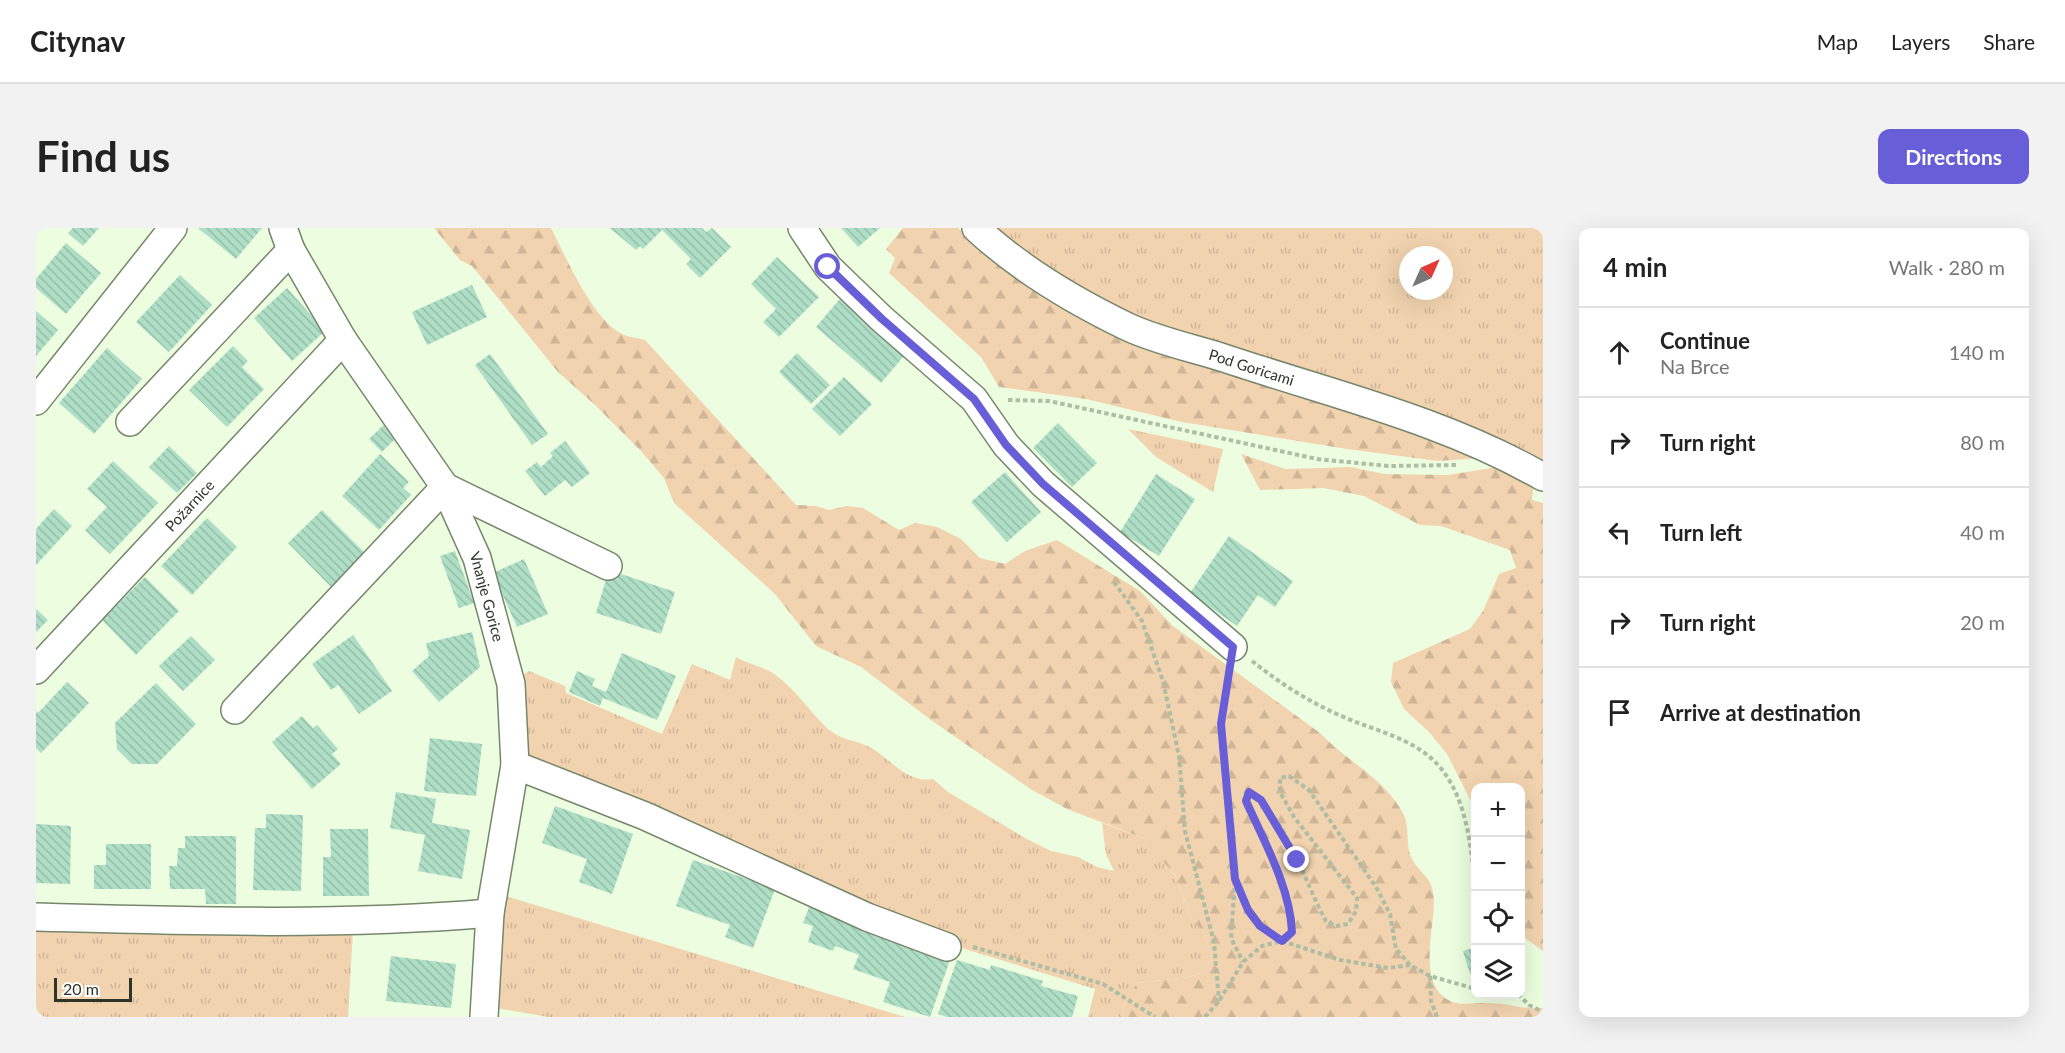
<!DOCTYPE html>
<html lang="en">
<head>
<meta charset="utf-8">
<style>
	:root { --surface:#fff; --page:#f2f2f2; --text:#222; --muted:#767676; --line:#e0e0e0; --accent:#685ed7 }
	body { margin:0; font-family:Lato,sans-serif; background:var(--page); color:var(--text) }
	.controls { position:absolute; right:18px; bottom:18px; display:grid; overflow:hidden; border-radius:12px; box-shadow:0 6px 24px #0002 }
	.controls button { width:54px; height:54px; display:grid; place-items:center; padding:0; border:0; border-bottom:2px solid var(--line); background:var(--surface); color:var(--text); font:30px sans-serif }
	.compass { position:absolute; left:1363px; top:18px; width:54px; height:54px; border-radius:50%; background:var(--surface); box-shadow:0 6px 24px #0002; rotate:45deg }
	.scale { position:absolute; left:18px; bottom:15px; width:78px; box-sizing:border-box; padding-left:6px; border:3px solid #2d3428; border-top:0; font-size:16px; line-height:21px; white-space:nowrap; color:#2d3428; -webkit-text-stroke:4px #fff; paint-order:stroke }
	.stop { position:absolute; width:18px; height:18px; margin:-14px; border:4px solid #685ed7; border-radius:50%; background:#fff }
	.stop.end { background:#685ed7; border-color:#fff; box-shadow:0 2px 6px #0008 }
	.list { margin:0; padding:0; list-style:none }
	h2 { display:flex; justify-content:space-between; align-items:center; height:78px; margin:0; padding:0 24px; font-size:26px }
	h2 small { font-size:20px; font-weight:400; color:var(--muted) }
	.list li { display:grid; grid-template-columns:39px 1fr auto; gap:18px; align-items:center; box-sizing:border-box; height:90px; padding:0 24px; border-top:2px solid var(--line) }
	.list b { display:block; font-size:22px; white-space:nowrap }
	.list p { margin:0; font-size:20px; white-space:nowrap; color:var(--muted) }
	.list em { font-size:20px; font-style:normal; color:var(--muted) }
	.icon { flex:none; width:33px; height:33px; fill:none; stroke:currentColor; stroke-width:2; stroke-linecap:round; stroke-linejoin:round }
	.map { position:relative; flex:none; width:1507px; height:789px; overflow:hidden; border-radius:12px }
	header { display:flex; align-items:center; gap:36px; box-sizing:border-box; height:84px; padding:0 30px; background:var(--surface); border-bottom:2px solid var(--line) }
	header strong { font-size:28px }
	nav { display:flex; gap:33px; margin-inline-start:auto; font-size:21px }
	.intro { display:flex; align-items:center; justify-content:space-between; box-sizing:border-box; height:144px; padding:0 36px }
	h1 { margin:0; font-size:42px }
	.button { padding:15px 27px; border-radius:12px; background:var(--accent); color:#fff; font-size:21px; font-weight:700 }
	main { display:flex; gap:36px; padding:0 36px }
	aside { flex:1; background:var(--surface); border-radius:12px; box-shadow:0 6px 24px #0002 }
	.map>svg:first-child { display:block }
</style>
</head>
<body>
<header>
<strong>Citynav</strong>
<nav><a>Map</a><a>Layers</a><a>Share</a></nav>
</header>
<div class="intro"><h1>Find us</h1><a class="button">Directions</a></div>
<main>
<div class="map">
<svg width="1507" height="789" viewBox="0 0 1507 789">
	<defs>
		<pattern id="grass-tufts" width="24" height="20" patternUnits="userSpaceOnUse" patternTransform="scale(1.5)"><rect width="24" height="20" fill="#f2d3af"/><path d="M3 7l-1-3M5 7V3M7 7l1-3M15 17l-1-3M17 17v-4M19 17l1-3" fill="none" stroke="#d0b697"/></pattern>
		<pattern id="forest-firs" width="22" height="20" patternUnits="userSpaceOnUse" patternTransform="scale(1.5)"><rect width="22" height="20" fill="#f2d3af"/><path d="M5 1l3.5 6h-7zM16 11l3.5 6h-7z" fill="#d0b697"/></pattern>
		<pattern id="building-back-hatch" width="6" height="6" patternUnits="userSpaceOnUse" patternTransform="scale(1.5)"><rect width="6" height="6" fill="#aedec5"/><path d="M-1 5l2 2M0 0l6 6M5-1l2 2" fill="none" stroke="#96bfa9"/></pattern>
	</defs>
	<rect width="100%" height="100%" fill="#ecfedf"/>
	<g fill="url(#grass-tufts)" fill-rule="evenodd">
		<path d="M958 0H1507V236L1462 211 1438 201 1279 151 1092 87 1017 47ZM1372 27H1408V63H1372Z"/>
		<path d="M1092 201 1187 221 1177 264 1120 229Z"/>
		<path d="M700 429C713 437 729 438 741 448 761 463 774 484 792 501 805 512 815 511 829 517 852 526 868 556 897 551L912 564 989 610 1015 623 1042 629 1061 639 1078 643 1070 626 1066 595 1107 610 1124 627 1140 649 1155 690 1168 705 1176 729 1170 743 1153 749 1102 755 1090 769 1086 789H1052L1059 761 919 718 486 527V448L493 443 529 458 530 465 626 506 656 436 694 452Z"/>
		<path d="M463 666 869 789H512L454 779Z"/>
		<path d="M0 696 317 702 312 789H0Z"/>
	</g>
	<g fill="url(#forest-firs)">
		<path d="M398 0H515C530 29 556 91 586 106 592 109 602 110 609 112L760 277 780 278 793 282 811 278 827 280 863 302 879 295 901 299 925 311 944 330 969 336 989 323 1021 312 1104 363 1137 398 1284 505C1310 533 1350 551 1368 587 1374 600 1369 618 1376 631 1386 649 1397 647 1398 674 1398 702 1380 760 1417 774 1426 778 1443 774 1453 775 1473 775 1487 782 1507 780V789H1086L1090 769 1102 755 1153 749 1170 743 1176 729 1168 705 1155 690 1140 648 1107 610 1031 581 996 562 895 492 825 439 780 418 739 366 638 275 628 250 604 222 558 176 522 144 436 38 424 32Z"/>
		<path d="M867 0H922L958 31 1283 171 1448 230 1402 233 1311 221 1146 194 1050 171 963 159 945 129 853 45 859 30 850 21Z"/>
		<path d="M1205 226 1250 241 1315 239 1348 246 1412 247 1468 238 1498 255 1496 272 1507 275V723L1485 707 1484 560H1440L1439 581 1411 526 1394 505 1368 481 1355 454 1357 435 1434 401 1447 383 1463 346 1480 340 1474 322 1405 298 1384 297 1328 268 1287 260 1224 262Z"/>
	</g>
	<g fill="url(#building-back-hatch)">
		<path d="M37 0H63L47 18 32 5Z"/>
		<path d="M162 0H226L200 31Z"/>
		<path d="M574 0H666L670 4 676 0 695 19 664 50 650 36 655 31 626 2 607 21 604 18 600 22Z"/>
		<path d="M805 0H844L822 19Z"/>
		<path d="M30 15 65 45 30 86 0 60V51Z"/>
		<path d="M741 29 783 69 743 109 727 94 740 81 715 56Z"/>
		<path d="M144 47 176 77 133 124 100 94Z"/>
		<path d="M436 57 451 89 391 117 376 84Z"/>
		<path d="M251 60 289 103 256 133 218 90Z"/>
		<path d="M808 66 873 122 845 155 780 99Z"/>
		<path d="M0 83 22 102 0 128Z"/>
		<path d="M197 118 212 133 206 139 228 161 191 199 153 162Z"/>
		<path d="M71 120 106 151 58 206 23 175Z"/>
		<path d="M761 125 794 157 775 176 743 144Z"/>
		<path d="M454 126 512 206 496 217 439 137Z"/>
		<path d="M808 149 836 176 804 208 776 181Z"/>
		<path d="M353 192 365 205 346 224 333 211Z"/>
		<path d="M1022 195 1061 235 1036 259 997 220Z"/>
		<path d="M529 213 554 245 536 259 529 252 509 268 489 243 501 234 505 239 517 228 514 225Z"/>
		<path d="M133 218 161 245 141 265 113 239Z"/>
		<path d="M344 226 373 254 367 260 375 267 343 302 306 268Z"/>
		<path d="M77 233 122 275 74 326 49 302 71 279 51 261Z"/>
		<path d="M969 244 1005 284 971 314 935 274Z"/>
		<path d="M1120 246 1159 271 1123 328 1084 304Z"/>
		<path d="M18 281 36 298 0 337V301Z"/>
		<path d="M286 282 332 328 298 362 252 315Z"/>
		<path d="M171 290 201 319 156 367 125 338Z"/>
		<path d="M1193 308 1257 353 1239 379 1222 367 1201 398 1154 365Z"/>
		<path d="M419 323 438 375 423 380 404 328Z"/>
		<path d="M488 331 512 386 481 399 457 345Z"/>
		<path d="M573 342 639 364 625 406 560 385Z"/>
		<path d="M109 349 143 383 100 427 66 392Z"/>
		<path d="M0 381 12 392 0 404Z"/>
		<path d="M436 404 444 439 403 474 376 443 393 428 390 415Z"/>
		<path d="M317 407 356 463 323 486 302 457 295 462 276 436Z"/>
		<path d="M155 408 179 432 147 463 123 438Z"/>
		<path d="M586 425 640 448 621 492 567 470 564 478 533 464 541 443 559 451 556 458 570 464Z"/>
		<path d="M31 454 53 475 5 525 0 520V483L2 485Z"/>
		<path d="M120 455 160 496 121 536H96L81 521 79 495Z"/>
		<path d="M266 488 277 500 281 497 302 521 296 526 305 536 276 561 236 514Z"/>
		<path d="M394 510 446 516 440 568 388 563Z"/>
		<path d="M360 564 400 571 396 595 434 602 426 651 382 643 389 607 354 600Z"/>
		<path d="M519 578 597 606 576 666 543 654 551 631 506 615Z"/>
		<path d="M230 586 267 587 265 663 217 662 219 600H230Z"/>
		<path d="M0 596 35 598 34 656 0 655Z"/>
		<path d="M294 601H332L333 668H287V629H295Z"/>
		<path d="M149 608H200V676H170L169 661H134L133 638H141L142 620H149Z"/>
		<path d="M70 616H115V661H58V637H70Z"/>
		<path d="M657 632 739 661 717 720 689 709 694 697 640 678Z"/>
		<path d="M775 674 804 685 801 692 914 732 894 789 847 774 854 754 817 741 823 727 799 718 797 723 772 714 777 698 767 695Z"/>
		<path d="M1440 719V744L1434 746 1427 723Z"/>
		<path d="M355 728 420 736 415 780 350 773Z"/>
		<path d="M921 732 954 742 955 737 1007 753 1005 758 1042 768 1036 789H911L902 786Z"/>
	</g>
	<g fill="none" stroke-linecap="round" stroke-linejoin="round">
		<defs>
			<g id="minor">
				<path id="s1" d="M247 0 255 22 307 112 409 259 441 330 475 456 479 537 454 685 448 789"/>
				<path d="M766 0 792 39 846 91 938 171 970 217 1007 256 1197 419"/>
				<path id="s2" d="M940 0C984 41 1038 73 1092 99 1122 113 1157 120 1188 130 1295 166 1408 192 1507 249"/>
				<path d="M0 173 137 0"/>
				<path d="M94 194 255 22"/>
				<path id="s3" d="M0 442 307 112"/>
				<path d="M199 482 409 259 572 338"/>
				<path d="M479 537 609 588 831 689 911 719"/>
				<path d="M0 689C151 693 303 698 454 685"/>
			</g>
		</defs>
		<use href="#minor" stroke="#76866b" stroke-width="30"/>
		<g stroke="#aebda4" stroke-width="4" stroke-dasharray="4.5 3" stroke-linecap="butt">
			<path d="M972 172 1013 173 1281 231 1352 238 1423 237"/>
			<path d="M1078 354 1106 393 1127 453 1143 528 1149 603 1178 714 1183 773"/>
			<path d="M1216 433C1245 456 1276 476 1310 490 1343 504 1379 511 1403 538 1432 572 1434 618 1440 660"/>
			<path d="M1193 444 1185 496 1186 526 1199 651 1195 710 1207 734"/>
			<path d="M1199 651C1211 679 1220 697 1246 713L1256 704C1254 659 1228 613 1210 573L1213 564C1251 589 1268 654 1290 693L1300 698 1312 696 1320 683 1321 670 1258 589 1244 564V550L1253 548 1273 562 1340 659 1354 686 1360 721 1374 737"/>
			<path d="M937 719 1067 756 1119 789"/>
			<path d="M1394 748 1395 773 1401 789"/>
			<path d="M1482 766 1493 777 1507 784"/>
			<path d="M1169 789 1183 773 1207 734 1226 718 1246 713 1304 732 1352 740 1374 737 1394 748 1440 761"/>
		</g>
		<use href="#minor" stroke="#fff" stroke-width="27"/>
	</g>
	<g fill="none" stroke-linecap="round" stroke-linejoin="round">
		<path stroke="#685ed7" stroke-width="8" d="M792 39 846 91 938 171 970 217 1007 256 1197 419 1185 496 1199 651 1212 682 1224 698 1246 713 1256 704C1254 659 1228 613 1210 573L1213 564 1225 572 1261 632"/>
	</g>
	<g text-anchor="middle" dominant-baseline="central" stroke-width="6" stroke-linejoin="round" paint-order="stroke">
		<g font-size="15" fill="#2d3428" stroke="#fff">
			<text stroke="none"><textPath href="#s2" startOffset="312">Pod Goricami</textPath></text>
			<text stroke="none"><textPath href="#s3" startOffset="225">Požarnice</textPath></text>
			<text stroke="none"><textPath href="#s1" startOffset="424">Vnanje Gorice</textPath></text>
		</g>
	</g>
</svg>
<div class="controls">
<button>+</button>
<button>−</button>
<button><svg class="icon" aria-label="locate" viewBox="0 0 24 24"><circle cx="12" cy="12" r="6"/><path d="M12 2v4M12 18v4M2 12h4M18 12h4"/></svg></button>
<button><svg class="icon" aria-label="layers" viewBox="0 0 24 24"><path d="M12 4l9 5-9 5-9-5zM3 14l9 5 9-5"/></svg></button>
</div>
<svg class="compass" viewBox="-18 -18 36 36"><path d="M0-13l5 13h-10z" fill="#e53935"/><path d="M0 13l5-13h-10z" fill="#767676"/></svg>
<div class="scale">20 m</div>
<div class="stop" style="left:792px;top:39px"></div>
<div class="stop end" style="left:1261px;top:632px"></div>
</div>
<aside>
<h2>4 min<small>Walk · 280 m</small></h2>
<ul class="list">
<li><svg class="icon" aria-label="ahead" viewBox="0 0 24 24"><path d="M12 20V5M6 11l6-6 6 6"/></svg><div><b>Continue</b><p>Na Brce</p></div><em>140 m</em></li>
<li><svg class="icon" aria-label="right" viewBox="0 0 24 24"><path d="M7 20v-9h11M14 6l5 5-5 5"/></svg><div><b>Turn right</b></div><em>80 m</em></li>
<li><svg class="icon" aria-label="left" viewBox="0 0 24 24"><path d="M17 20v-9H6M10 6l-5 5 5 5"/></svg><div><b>Turn left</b></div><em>40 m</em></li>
<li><svg class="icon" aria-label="right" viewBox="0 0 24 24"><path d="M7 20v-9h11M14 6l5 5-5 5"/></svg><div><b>Turn right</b></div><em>20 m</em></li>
<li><svg class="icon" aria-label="arrive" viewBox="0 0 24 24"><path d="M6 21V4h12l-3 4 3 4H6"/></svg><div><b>Arrive at destination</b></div></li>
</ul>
</aside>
</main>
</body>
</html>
